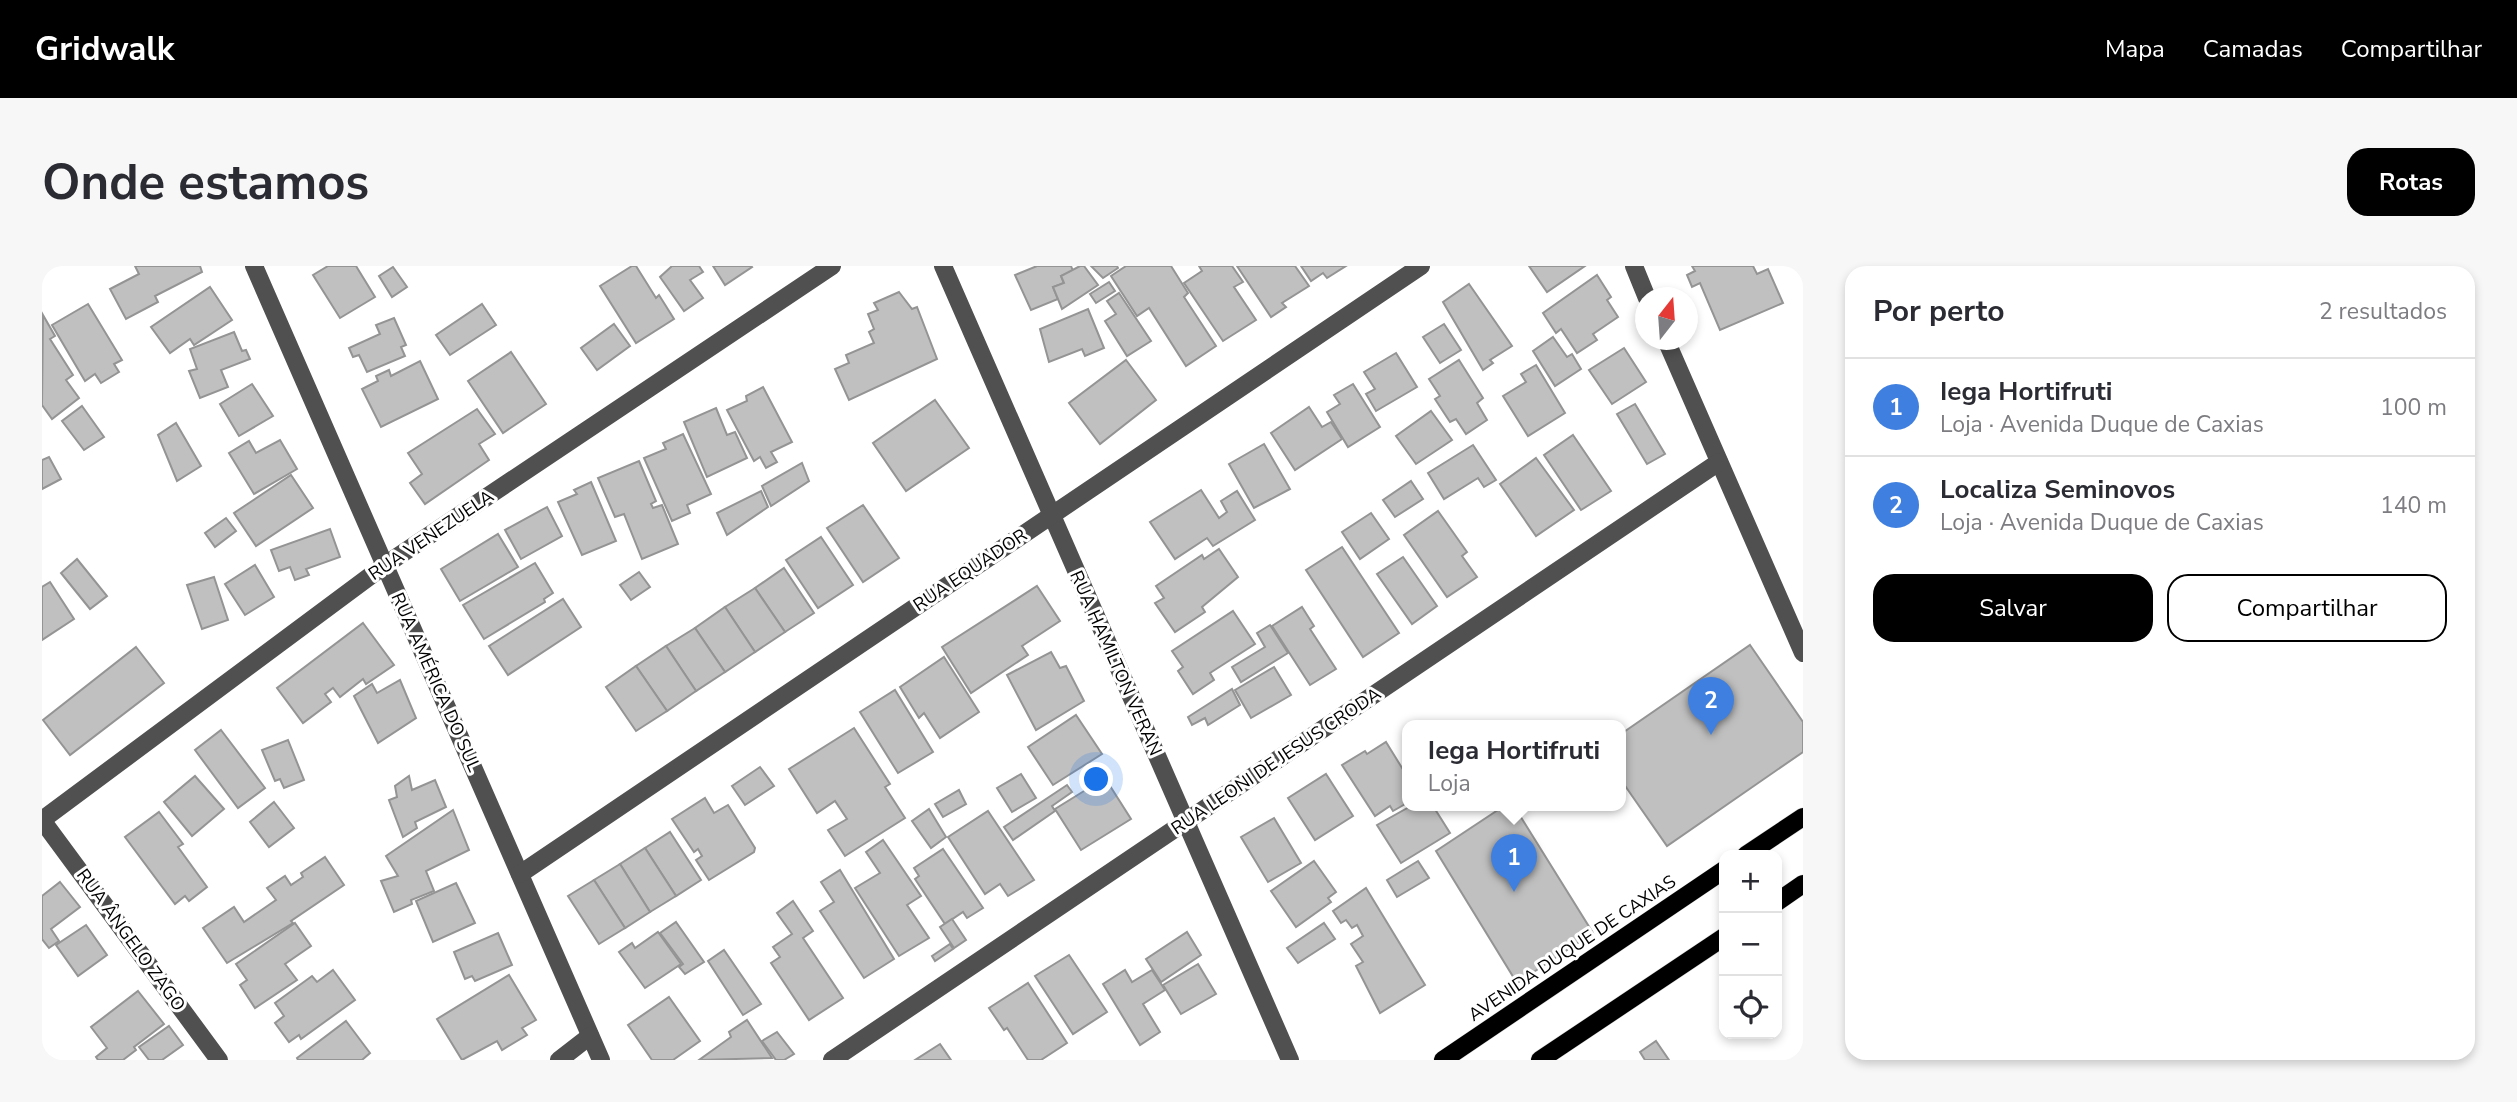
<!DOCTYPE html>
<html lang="pt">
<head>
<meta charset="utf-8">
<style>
	:root { --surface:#fff; --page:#f7f7f7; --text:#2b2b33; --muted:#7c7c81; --line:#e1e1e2; --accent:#000 }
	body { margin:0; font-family:"Nunito Sans",sans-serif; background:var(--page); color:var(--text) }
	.controls { position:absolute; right:21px; bottom:21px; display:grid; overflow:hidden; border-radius:14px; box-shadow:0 4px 10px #0003 }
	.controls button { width:63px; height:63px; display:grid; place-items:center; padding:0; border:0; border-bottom:2px solid var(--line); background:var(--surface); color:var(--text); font:35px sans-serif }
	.compass { position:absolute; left:1593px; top:21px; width:63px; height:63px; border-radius:50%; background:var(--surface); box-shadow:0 4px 10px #0003; rotate:17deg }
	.you { position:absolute; left:1055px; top:514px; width:24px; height:24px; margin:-18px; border:5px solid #fff; border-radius:50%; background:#1a73e8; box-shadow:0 0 0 10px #1a73e833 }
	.badge { display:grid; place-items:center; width:46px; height:46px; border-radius:50%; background:var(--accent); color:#fff; font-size:23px; font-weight:700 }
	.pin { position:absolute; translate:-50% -58px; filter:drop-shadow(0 2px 4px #0008) }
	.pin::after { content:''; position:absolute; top:37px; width:24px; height:21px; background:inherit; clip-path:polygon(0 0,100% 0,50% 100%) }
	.popup { position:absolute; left:1360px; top:454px; width:224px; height:91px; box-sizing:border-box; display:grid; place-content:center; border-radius:14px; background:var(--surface); filter:drop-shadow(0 2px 5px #0005); font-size:23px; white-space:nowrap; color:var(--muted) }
	.popup b { font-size:26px; color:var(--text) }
	.popup::after { content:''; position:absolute; left:50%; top:100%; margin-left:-14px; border:14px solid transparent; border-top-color:var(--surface) }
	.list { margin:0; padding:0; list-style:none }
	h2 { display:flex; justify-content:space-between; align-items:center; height:91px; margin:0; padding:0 28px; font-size:30px }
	h2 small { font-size:23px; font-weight:400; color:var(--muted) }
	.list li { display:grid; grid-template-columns:46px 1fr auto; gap:21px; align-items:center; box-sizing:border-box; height:98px; padding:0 28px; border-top:2px solid var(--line) }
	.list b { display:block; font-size:26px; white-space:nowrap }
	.list p { margin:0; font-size:23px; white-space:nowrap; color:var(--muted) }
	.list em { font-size:23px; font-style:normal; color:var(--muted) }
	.actions { display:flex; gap:14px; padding:21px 28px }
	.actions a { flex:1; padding:16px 0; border:2px solid var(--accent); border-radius:21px; text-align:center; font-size:24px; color:var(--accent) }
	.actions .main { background:var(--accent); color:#fff }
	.icon { flex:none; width:38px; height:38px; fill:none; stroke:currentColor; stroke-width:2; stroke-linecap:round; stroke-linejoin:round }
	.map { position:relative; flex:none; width:1761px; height:794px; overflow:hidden; border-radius:21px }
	header { display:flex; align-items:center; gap:42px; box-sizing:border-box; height:98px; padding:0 35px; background:var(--accent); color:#fff }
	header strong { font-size:33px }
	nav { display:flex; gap:38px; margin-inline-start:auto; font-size:24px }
	.intro { display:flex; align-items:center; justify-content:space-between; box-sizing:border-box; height:168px; padding:0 42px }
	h1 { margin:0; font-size:49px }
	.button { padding:18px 32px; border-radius:21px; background:var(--accent); color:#fff; font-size:24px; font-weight:700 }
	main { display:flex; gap:42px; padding:0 42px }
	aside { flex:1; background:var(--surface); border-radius:21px; box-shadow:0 4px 10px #0003 }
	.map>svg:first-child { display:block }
</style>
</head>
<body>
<header>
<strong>Gridwalk</strong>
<nav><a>Mapa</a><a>Camadas</a><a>Compartilhar</a></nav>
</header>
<div class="intro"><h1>Onde estamos</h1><a class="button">Rotas</a></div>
<main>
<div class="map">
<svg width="1761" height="794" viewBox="0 0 1761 794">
	<rect width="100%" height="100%" fill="#fff"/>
	<g fill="#c0c0c0" stroke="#949494" stroke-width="2">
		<path d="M93 0H158L160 6 113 30 116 36 84 53 68 23 97 8Z"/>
		<path d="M286 0H314L333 31 298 52 271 9Z"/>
		<path d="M590 0H594L614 32 617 29 632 53 594 77 558 20Z"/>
		<path d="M630 0H657L661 6 648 14 661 32 642 45 618 11Z"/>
		<path d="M671 0H709L710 1 683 19Z"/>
		<path d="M995 0H1029L1031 5 1019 10 1022 17 1011 21 1016 33 989 44 973 9Z"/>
		<path d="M1038 0H1042L1056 19 1020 43 1011 21 1022 17 1019 10Z"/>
		<path d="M1049 0H1075L1076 2 1061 12Z"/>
		<path d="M1084 0H1129L1146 27 1142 31 1174 80 1144 100 1107 42 1095 50 1069 10Z"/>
		<path d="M1157 0H1190L1201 16 1192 21 1214 54 1181 75 1142 17 1160 5Z"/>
		<path d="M1195 0H1253L1267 20 1240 37 1244 41 1229 51Z"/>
		<path d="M1259 0H1304L1285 12 1281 7 1269 15Z"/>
		<path d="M1487 0H1543L1505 26Z"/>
		<path d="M1650 0H1711L1715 8 1726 3 1741 37 1678 64 1658 17 1650 21 1645 9 1653 5Z"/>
		<path d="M351 1 365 21 350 31 337 10Z"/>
		<path d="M1555 9 1569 31 1565 34 1576 51 1551 68 1555 74 1535 87 1519 63 1514 67 1501 47Z"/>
		<path d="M1067 16 1073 25 1054 37 1048 28Z"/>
		<path d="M1427 18 1470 80 1448 94 1451 97 1441 104 1401 36Z"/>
		<path d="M168 21 190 54 152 79 148 73 128 87 109 61Z"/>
		<path d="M857 26 870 43 875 41 895 93 807 134 793 103 807 97 804 89 832 77 827 66 832 63 826 48 836 44 832 37Z"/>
		<path d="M1077 27 1109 75 1085 90 1063 55 1074 48 1065 35Z"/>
		<path d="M46 38 80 94 72 98 77 106 59 117 53 108 43 115 10 59Z"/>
		<path d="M440 38 454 59 408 89 394 69Z"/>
		<path d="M1046 43 1062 82 1043 90 1040 83 1007 96 998 63Z"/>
		<path d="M1 49 13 70 8 73 31 109 24 114 37 132 10 153 0 139Z"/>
		<path d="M352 52 364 79 359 81 363 90 325 106 317 89 311 91 307 82 338 68 334 59Z"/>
		<path d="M572 58 588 80 555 104 539 82Z"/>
		<path d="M1402 58 1419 84 1398 97 1381 71Z"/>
		<path d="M192 66 200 85 204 84 208 93 179 104 186 121 158 132 147 105 155 103 148 83Z"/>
		<path d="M1511 71 1525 91 1530 88 1539 103 1513 120 1491 85Z"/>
		<path d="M1582 82 1604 116 1570 138 1547 104Z"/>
		<path d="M469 86 504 138 461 167 426 115Z"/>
		<path d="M1354 87 1375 121 1334 145 1324 128 1333 123 1322 106Z"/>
		<path d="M1084 94 1114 134 1058 178 1027 137Z"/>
		<path d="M1417 94 1441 132 1435 137 1445 154 1424 168 1414 153 1408 156 1393 133 1398 130 1387 113Z"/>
		<path d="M378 95 396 133 339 161 320 123 336 115 334 110 347 104 349 110Z"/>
		<path d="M1494 99 1523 147 1486 170 1461 130 1484 116 1479 108Z"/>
		<path d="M210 118 231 150 197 170 178 138Z"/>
		<path d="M1311 118 1338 161 1306 181 1285 146 1298 138 1292 129Z"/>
		<path d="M721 121 750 176 729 186 735 196 724 202 718 191 712 195 685 144 705 135 704 130Z"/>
		<path d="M893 134 927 182 864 225 831 177Z"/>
		<path d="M1593 138 1623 188 1605 198 1575 148Z"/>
		<path d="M40 140 62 171 42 184 20 155Z"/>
		<path d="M1267 141 1280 161 1289 156 1300 173 1253 204 1229 167Z"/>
		<path d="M674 142 685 169 693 166 705 192 665 211 642 156Z"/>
		<path d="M435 143 453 168 437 178 447 194 383 238 368 217 380 208 366 187Z"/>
		<path d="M1389 145 1410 174 1374 198 1354 170Z"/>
		<path d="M134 157 159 200 135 215 116 169Z"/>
		<path d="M641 168 669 228 645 239 648 247 630 255 602 192 624 183 621 177Z"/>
		<path d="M1531 169 1569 225 1539 244 1502 189Z"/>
		<path d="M238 174 255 203 212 228 187 187 207 175 214 187Z"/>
		<path d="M1222 178 1248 223 1212 242 1187 198Z"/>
		<path d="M1431 179 1454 214 1442 221 1436 212 1402 233 1386 207Z"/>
		<path d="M7 191 19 213 0 223V194Z"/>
		<path d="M1494 192 1532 244 1494 270 1458 218Z"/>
		<path d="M597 195 614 235 609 238 611 242 620 239 636 278 600 293 582 248 573 251 556 212Z"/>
		<path d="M760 197 767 215 729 240 720 220Z"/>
		<path d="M249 209 271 242 214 280 192 247Z"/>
		<path d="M1369 215 1381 233 1353 251 1341 234Z"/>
		<path d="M549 216 574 275 540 289 516 236 535 228 532 224Z"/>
		<path d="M1159 224 1177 252 1185 246 1179 235 1195 225 1213 254 1171 280 1165 272 1133 293 1108 256Z"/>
		<path d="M719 225 726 241 685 269 675 247Z"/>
		<path d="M821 239 857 292 821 316 785 262Z"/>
		<path d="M505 241 520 270 479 293 463 264Z"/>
		<path d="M1396 245 1425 286 1420 290 1435 311 1405 331 1362 269Z"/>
		<path d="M1329 247 1347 273 1318 293 1300 266Z"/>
		<path d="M184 252 194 265 173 281 163 267Z"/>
		<path d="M288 263 298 291 264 303 267 309 253 314 248 301 237 305 229 284Z"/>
		<path d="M456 268 476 301 418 335 399 303Z"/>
		<path d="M779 271 811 319 776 342 744 294Z"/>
		<path d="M1300 281 1357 367 1321 391 1264 304Z"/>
		<path d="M1177 283 1196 311 1160 341 1163 346 1133 366 1113 337 1122 332 1114 320 1160 289 1162 293Z"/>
		<path d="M1361 291 1395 340 1370 358 1335 308Z"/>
		<path d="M35 293 65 330 48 343 19 307Z"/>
		<path d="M493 297 511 327 502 333 503 336 442 373 421 339Z"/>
		<path d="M213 299 232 331 203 349 183 318Z"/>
		<path d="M742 302 772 347 743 366 713 322Z"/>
		<path d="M597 306 608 321 589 334 578 319Z"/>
		<path d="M172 311 186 354 160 363 145 319Z"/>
		<path d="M8 316 32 353 0 374V321Z"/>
		<path d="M995 320 1018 355 980 380 986 389 929 427 900 381Z"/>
		<path d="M713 322 743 366 713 386 683 341Z"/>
		<path d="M521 333 539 361 466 409 447 380Z"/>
		<path d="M683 341 713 386 683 406 653 362Z"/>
		<path d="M1260 341 1272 360 1268 363 1294 403 1268 419 1230 360Z"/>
		<path d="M1191 345 1213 378 1168 407 1172 414 1151 428 1136 405 1141 401 1130 385Z"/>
		<path d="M321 357 352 399 324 418 321 413 298 431 291 422 283 428 289 436 261 457 235 422Z"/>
		<path d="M1228 359 1246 387 1199 416 1190 401 1223 381 1215 367Z"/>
		<path d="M653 362 683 406 654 425 624 380Z"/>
		<path d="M1708 379 1761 456V486L1625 580 1579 514V468Z"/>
		<path d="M624 380 654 425 625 445 594 400Z"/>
		<path d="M94 381 122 417 28 489 1 454Z"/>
		<path d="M1009 386 1018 402 1024 400 1042 435 994 464 965 409Z"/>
		<path d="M902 391 937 446 898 472 882 447 877 452 858 421Z"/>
		<path d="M594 400 625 445 594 465 564 421Z"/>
		<path d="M1232 401 1249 429 1209 452 1193 424Z"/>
		<path d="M358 414 374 452 336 477 312 430 330 418 335 427Z"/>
		<path d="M1190 423 1198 439 1166 459 1163 452 1150 459 1146 451Z"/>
		<path d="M853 424 891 486 856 507 818 446Z"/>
		<path d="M1034 449 1060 488 1011 519 986 481Z"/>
		<path d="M812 462 848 518 843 521 863 552 803 590 786 564 805 553 793 535 775 547 747 503Z"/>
		<path d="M179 464 223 522 196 542 153 484Z"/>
		<path d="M246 474 262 514 242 522 238 513 233 515 220 484Z"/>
		<path d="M1344 476 1365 510V537L1351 545 1348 540 1333 550 1300 499 1323 485 1325 488Z"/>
		<path d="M718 501 732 520 703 539 690 520Z"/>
		<path d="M979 508 994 532 970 546 955 522Z"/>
		<path d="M1284 508 1311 550 1273 574 1246 532Z"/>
		<path d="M153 510 182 543 150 570 122 536Z"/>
		<path d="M367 510 370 524 393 514 404 541 373 556 375 562 361 571 347 534 355 531 353 520Z"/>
		<path d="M1063 512 1089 553 1039 584 1013 543Z"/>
		<path d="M1025 519 1030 526 1010 540 1013 545 971 574 962 561Z"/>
		<path d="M917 524 924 538 901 551 893 538Z"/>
		<path d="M663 532 672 547 686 539 713 582 712 586 667 614 654 594 660 590 656 583 652 586 630 553Z"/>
		<path d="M232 536 252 562 227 581 208 556Z"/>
		<path d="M1369 540H1391L1408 567 1359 597 1335 559Z"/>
		<path d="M1462 540H1472L1551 667 1475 717 1394 585Z"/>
		<path d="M887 543 904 571 889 582 870 555Z"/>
		<path d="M411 544 427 584 384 605 392 625 369 634 370 638 352 646 339 615 356 610 344 590Z"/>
		<path d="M946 545 992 614 966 630 958 618 943 628 906 571Z"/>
		<path d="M117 546 141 578 136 581 165 621 147 635 143 630 133 638 83 571Z"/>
		<path d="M1232 552 1259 597 1226 616 1199 571Z"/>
		<path d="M628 566 659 614 634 630 603 582Z"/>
		<path d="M841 574 879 630 865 639 887 672 857 690 813 622 838 607 824 586Z"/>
		<path d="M603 582 634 630 608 646 578 598Z"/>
		<path d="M901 583 941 642 925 652 921 646 903 658 873 613 877 610 872 602Z"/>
		<path d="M283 591 302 619 249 655 251 657 185 697 161 662 192 641 202 656 234 634 225 622 243 610 249 619 261 611 259 607Z"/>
		<path d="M1272 595 1294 626 1286 632 1289 636 1254 661 1229 625Z"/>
		<path d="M1376 595 1387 612 1355 631 1345 614Z"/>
		<path d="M578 598 608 646 583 662 552 614Z"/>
		<path d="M798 604 852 693 822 712 778 645 792 636 779 616Z"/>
		<path d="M552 614 583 662 557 678 526 630Z"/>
		<path d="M18 616 38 641 9 663 17 675 7 682 0 673V630Z"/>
		<path d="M414 617 433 657 391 676 374 635Z"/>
		<path d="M1324 622 1383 719 1338 747 1314 700 1321 696 1309 678 1321 670 1315 659 1310 662 1304 654 1299 657 1291 645Z"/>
		<path d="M751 635 771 665 761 672 801 732 767 754 729 697 738 691 731 681 750 668 735 647Z"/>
		<path d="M910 653 924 674 912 682 898 661Z"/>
		<path d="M634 656 662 696 643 708 637 701 641 698 618 667Z"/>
		<path d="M253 657 269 680 243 698 255 714 213 742 198 719 205 714 194 698Z"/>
		<path d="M1282 657 1293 673 1256 697 1245 682Z"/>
		<path d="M44 659 65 689 36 710 14 679Z"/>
		<path d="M616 666 639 698 603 722 577 686 590 677 593 682Z"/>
		<path d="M1145 666 1159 689 1119 716 1104 693Z"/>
		<path d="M456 667 470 699 433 715 430 710 423 713 412 686Z"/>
		<path d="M908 678 911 683 893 695 890 690Z"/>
		<path d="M682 684 719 738 701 749 666 695Z"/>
		<path d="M1027 689 1065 746 1031 768 993 710Z"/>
		<path d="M1156 698 1174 728 1139 748 1121 719Z"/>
		<path d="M291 704 313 734 259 773 257 769 247 776 233 757 242 750 233 737 270 710 275 716Z"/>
		<path d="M1083 704 1090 716 1110 704 1123 724 1101 738 1118 766 1098 779 1061 718Z"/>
		<path d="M467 709 494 754 480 762 485 769 460 784 455 775 420 794 395 753Z"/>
		<path d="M986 717 1025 777 999 794H986L965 762 962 764 947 742Z"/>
		<path d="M96 725 122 758 92 781 94 784 81 794H56L54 791 65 782 49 761Z"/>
		<path d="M627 731 658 775 631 794H610L586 759Z"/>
		<path d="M705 754 730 792 657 794 689 771 687 766Z"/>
		<path d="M304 755 328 787 320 794H256L255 792Z"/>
		<path d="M127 760 141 779 120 794H107L97 781Z"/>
		<path d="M735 766 752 788 742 794H734L720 775Z"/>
		<path d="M1614 775 1627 794H1603L1598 786Z"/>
		<path d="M898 778 909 794H873Z"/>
	</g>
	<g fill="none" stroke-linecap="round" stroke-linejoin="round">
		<defs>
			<g id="major">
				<path d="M1704 589 1761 551"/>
				<path d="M1735 636 1761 618"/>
				<path d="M1401 794 1682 604"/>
				<path d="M1498 794 1682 671"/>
			</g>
		</defs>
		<use href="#major" stroke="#dbdbdb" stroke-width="19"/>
		<g stroke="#505050" stroke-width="18">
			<path d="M212 0 559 794"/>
			<path d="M901 0 1248 794"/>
			<path d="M1592 0 1605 32"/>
			<path d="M1624 74 1761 387"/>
			<path d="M0 554 343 299 790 0"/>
			<path d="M0 554 177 794"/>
			<path d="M478 608 1379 0"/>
			<path d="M517 794 548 770"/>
			<path d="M790 794 1677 196"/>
		</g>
		<use href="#major" stroke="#000" stroke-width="18"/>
	</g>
	<g text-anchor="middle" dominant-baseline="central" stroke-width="6" stroke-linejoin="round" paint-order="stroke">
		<g font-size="18" fill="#000" stroke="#fff">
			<text transform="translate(389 269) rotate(-34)">RUA VENEZUELA</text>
			<text transform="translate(928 304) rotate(-34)">RUA EQUADOR</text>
			<text transform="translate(1074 397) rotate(66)">RUA HAMILTON VERAN</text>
			<text transform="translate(394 416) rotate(66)">RUA AMÉRICA DO SUL</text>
			<text transform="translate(1234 495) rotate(-34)">RUA LEONI DE JESUS CRODA</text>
			<text transform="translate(89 674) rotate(54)">RUA ÂNGELO ZAGO</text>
			<text transform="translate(1530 682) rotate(-34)">AVENIDA DUQUE DE CAXIAS</text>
		</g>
	</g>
</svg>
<div class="controls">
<button>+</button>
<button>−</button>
<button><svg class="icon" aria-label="locate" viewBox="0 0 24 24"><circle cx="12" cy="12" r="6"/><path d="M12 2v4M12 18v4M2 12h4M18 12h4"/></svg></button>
</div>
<svg class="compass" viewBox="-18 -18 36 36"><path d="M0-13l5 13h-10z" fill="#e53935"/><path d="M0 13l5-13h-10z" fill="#7c7c81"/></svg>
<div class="you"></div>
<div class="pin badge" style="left:1472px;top:626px;background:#3f7fe0">1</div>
<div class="popup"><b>Iega Hortifruti</b>Loja</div>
<div class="pin badge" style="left:1669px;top:469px;background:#3f7fe0">2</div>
</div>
<aside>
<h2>Por perto<small>2 resultados</small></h2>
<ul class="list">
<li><span class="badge" style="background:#3f7fe0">1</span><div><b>Iega Hortifruti</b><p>Loja · Avenida Duque de Caxias</p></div><em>100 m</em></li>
<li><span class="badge" style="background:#3f7fe0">2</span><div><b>Localiza Seminovos</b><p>Loja · Avenida Duque de Caxias</p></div><em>140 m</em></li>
</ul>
<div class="actions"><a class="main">Salvar</a><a>Compartilhar</a></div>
</aside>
</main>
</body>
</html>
